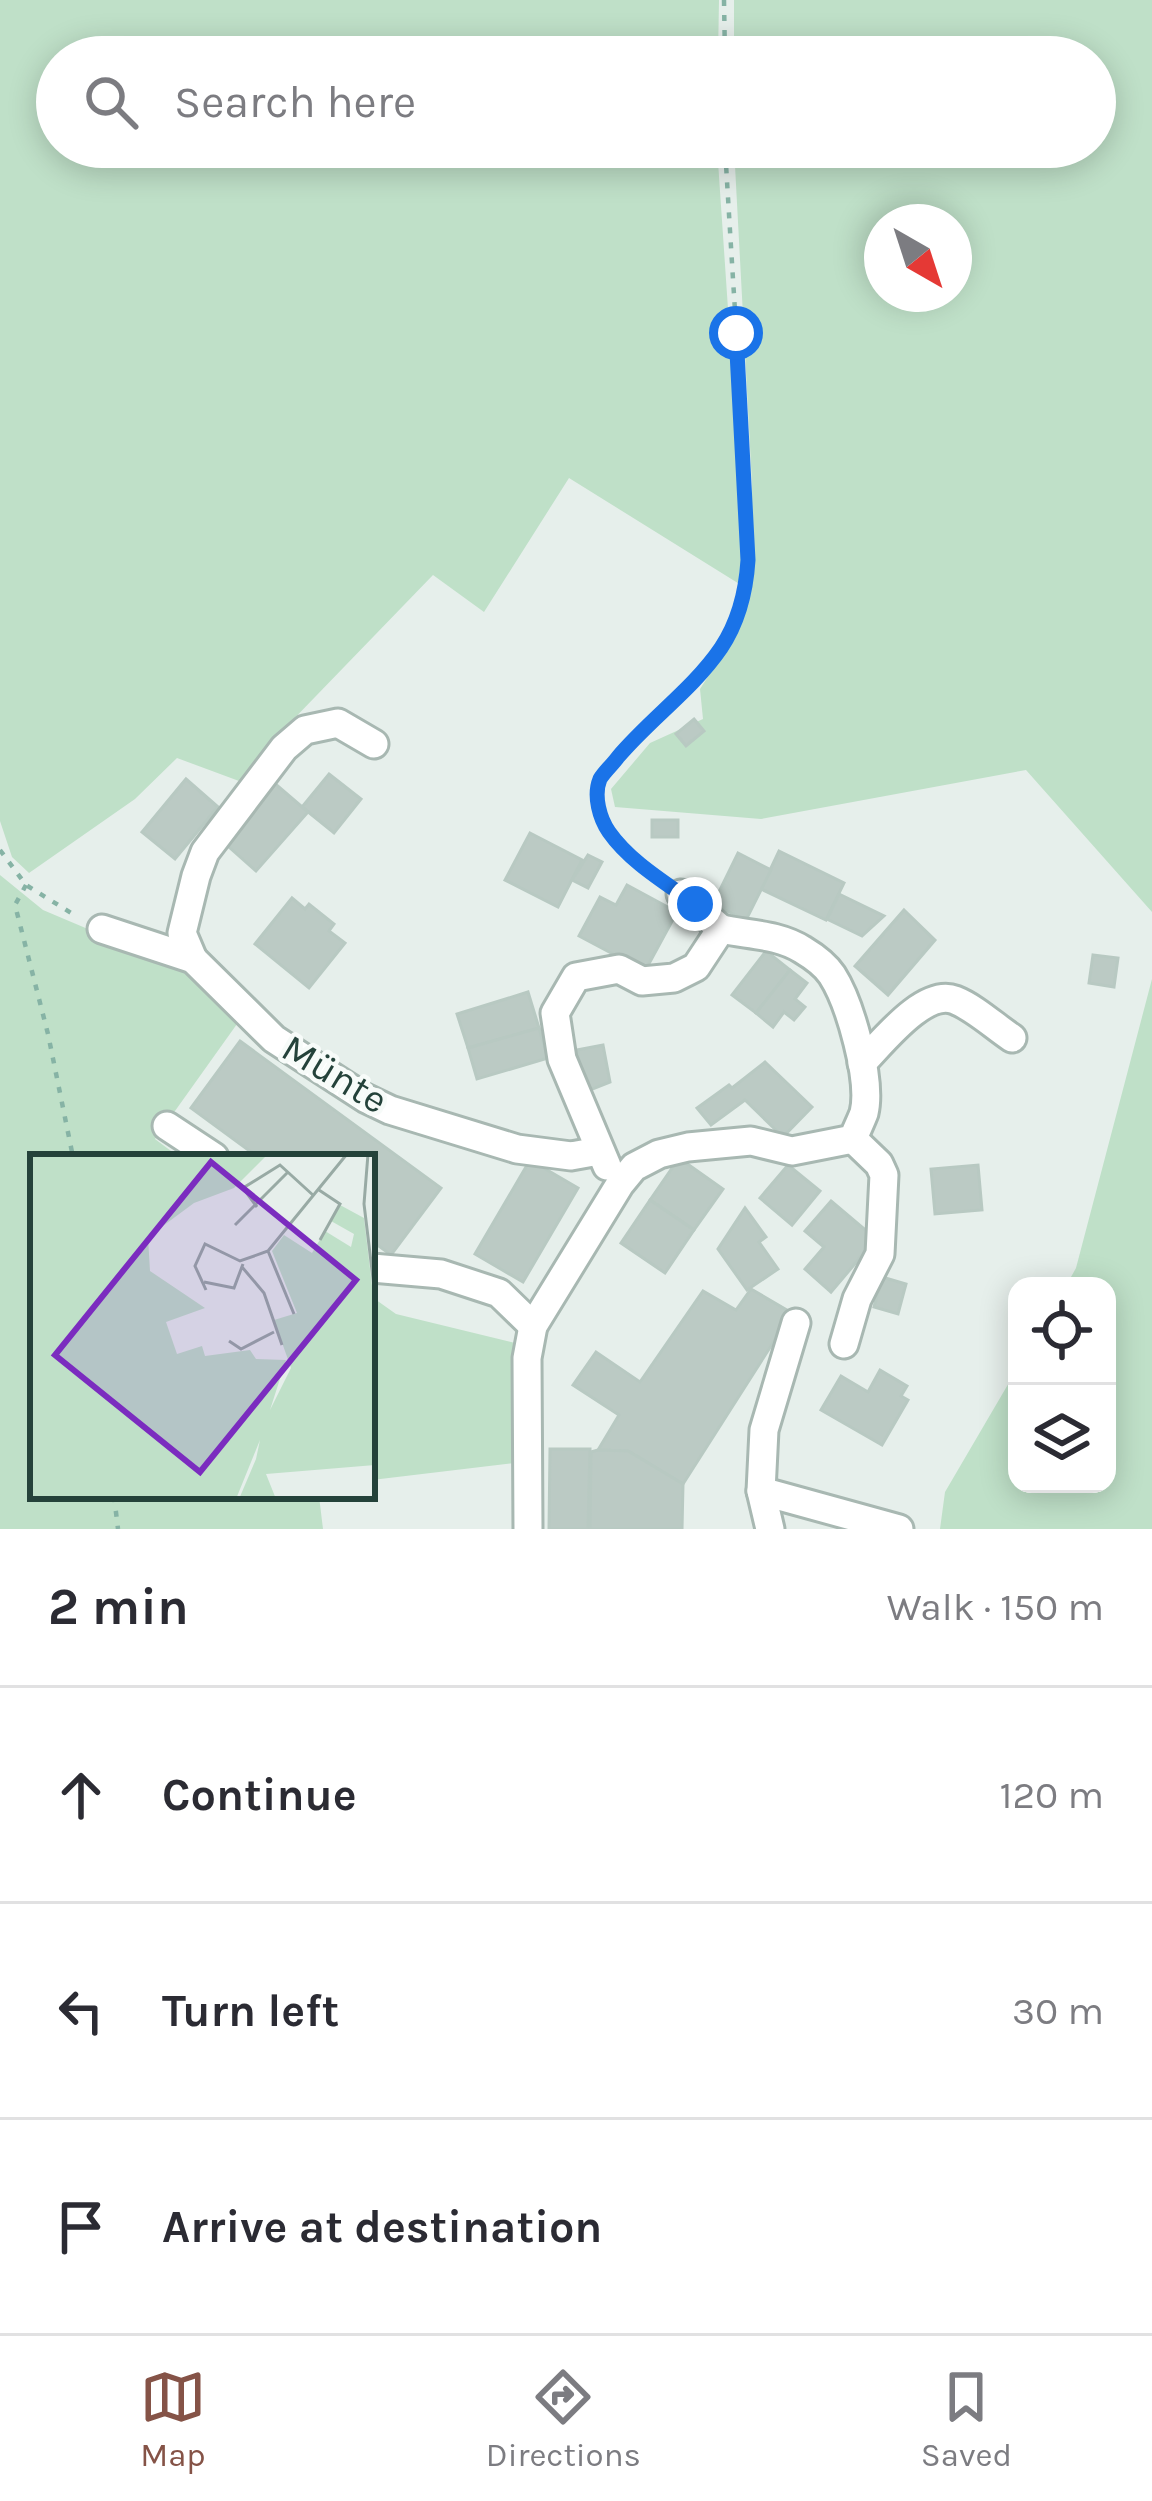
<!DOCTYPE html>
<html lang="en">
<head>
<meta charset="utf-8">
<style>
	:root { --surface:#fff; --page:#f7f7f7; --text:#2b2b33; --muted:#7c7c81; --line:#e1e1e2; --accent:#855347 }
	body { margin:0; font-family:Karla,sans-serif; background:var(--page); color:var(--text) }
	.controls { position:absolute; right:36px; bottom:36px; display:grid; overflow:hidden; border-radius:24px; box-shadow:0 6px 30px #0003 }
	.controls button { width:108px; height:108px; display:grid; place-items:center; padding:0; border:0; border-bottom:3px solid var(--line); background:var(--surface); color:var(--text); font:60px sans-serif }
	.compass { position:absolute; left:864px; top:204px; width:108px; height:108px; border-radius:50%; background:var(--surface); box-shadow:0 6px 30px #0003; rotate:141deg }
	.stop { position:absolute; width:36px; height:36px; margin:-27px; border:9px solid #1a73e8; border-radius:50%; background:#fff }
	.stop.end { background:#1a73e8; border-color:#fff; box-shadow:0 3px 12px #0008 }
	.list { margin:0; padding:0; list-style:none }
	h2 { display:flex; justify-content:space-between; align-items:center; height:156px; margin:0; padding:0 48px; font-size:51px }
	h2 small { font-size:39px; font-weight:400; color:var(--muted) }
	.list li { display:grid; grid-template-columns:78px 1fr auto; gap:36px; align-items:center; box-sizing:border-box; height:216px; padding:0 48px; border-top:3px solid var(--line) }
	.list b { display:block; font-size:45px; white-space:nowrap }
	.list em { font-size:39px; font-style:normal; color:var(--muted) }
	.icon { flex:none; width:66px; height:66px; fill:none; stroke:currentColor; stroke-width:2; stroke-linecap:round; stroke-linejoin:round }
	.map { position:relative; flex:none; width:1152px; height:1529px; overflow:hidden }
	.search { position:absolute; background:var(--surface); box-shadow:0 6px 30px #0003; left:36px; right:36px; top:36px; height:132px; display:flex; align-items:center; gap:30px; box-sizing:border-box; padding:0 42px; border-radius:66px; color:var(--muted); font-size:45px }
	.sheet { height:804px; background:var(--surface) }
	nav { display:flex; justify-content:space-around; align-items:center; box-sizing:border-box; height:168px; border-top:3px solid var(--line); background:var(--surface); font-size:33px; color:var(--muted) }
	nav a { display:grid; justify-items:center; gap:6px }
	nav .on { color:var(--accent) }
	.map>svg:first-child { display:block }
</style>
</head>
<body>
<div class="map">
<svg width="1152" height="1529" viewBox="0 0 1152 1529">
	<rect width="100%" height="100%" fill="#e6efeb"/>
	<g fill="#bfe0c8" fill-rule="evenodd">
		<path d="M0 0H719L718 57H57V147H717L745 559 741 585 569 478 484 612 433 575 286 727 239 781 177 758 135 799 29 873 12 857 0 821Z"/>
		<path d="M734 0H1152V912L1026 770 761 819 615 807 611 789 650 743 703 719 700 689 740 627 750 596 752 562V484L734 147H1095V57H734ZM882 222H954V294H882Z"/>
		<path d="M0 875 43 910 187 971 242 1017 155 1139 179 1157H33V1496H319L323 1529H0Z"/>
		<path d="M1152 979V1529H940L945 1492 1017 1369V1484H1107V1286H1066L1076 1268Z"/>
		<path d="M372 1297 396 1314 515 1343 523 1462 372 1480Z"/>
	</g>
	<g fill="#bbcac4" stroke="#b8c9c2" stroke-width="3">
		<path d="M694 719 704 731 686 746 676 734Z"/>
		<path d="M329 774 361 799 334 833 302 807Z"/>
		<path d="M186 779 218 807 175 859 142 832Z"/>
		<path d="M273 782 308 812 256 871 221 840Z"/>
		<rect x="652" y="820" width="26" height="17"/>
		<path d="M530 833 582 860 558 907 505 880Z"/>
		<path d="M779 851 844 883 826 920 761 889Z"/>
		<path d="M738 853 771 870 746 920 713 904Z"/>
		<path d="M588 855 602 862 588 888 572 880Z"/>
		<path d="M627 885 677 912 645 971 579 936 600 897 616 905Z"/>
		<path d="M839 894 884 916 862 936 827 919Z"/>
		<path d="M292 898 305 909 309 904 334 924 329 931 345 943 309 988 255 944Z"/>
		<path d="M904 910 935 940 888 995 855 966Z"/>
		<path d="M766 951 790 970 756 1013 732 995Z"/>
		<path d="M1093 955 1118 958 1114 987 1089 983Z"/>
		<path d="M790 970 807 983 795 999 805 1007 794 1020 784 1012 773 1027 756 1013Z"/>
		<path d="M528 992 539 1028 468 1048 457 1014Z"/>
		<path d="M539 1028 548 1058 477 1079 468 1048Z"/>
		<path d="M240 1041 441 1188 391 1255 372 1241V1157H258L191 1108Z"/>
		<path d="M603 1045 610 1082 585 1092 577 1050Z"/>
		<path d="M765 1062 812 1107 783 1137 745 1100 711 1125 697 1108 729 1085 732 1088Z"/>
		<path d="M679 1158 723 1189 694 1230 650 1200Z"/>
		<path d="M530 1160 578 1188 523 1282 475 1254Z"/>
		<path d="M788 1165 820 1191 792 1225 760 1198Z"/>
		<path d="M978 1165 982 1210 935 1214 931 1169Z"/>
		<path d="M650 1200 694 1230 665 1273 621 1243Z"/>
		<path d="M831 1201 876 1239 831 1292 805 1269 824 1247 805 1231Z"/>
		<path d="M745 1208 766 1237 759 1242 778 1269 747 1290 718 1249Z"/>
		<path d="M882 1277 906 1284 898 1314 874 1307Z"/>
		<path d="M751 1289 792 1313 683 1484 628 1451 598 1450 619 1415 573 1385 596 1352 640 1382 703 1291 736 1310Z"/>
		<path d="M880 1370 907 1386 901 1396 908 1400 882 1445 821 1410 841 1376 868 1392Z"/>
		<path d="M550 1449H590L588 1529H549Z"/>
		<path d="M598 1450 628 1451 683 1484 682 1529H590L591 1452Z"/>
	</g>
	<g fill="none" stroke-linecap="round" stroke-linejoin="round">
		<defs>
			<g id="minor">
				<path d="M681 894 721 929"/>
				<path d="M102 929 193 959 274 1039 365 1098 390 1110 517 1149 571 1156 599 1151"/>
				<path d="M193 959 182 933 196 876 205 852 284 748 305 730 338 723 374 744"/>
				<path d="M862 1063C882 1043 924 988 955 1000 975 1008 994 1026 1012 1038"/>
				<path d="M167 1126 214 1157"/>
				<path d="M607 1166 562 1059 555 1013 576 977 619 969 642 981 674 978 696 967 721 929"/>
				<path d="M372 1268 441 1274 499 1293 533 1326"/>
				<path d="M844 1344 857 1299 880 1254 884 1175 879 1164 853 1139"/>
				<path d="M761 1491 899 1529"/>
				<path d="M528 1529 527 1358 533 1326 620 1184 634 1167 659 1154 688 1147 751 1141 792 1151 853 1139C856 1131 861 1121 864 1113 872 1080 850 1003 832 975 826 966 813 956 803 950 778 934 748 935 721 929"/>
				<path d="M770 1529 761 1491 764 1430 796 1323"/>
			</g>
		</defs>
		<use href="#minor" stroke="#a8b8b2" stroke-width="33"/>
		<g stroke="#86b3a5" stroke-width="4.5" stroke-dasharray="6 9" stroke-linecap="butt">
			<path d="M724 0 725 57"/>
			<path d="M0 850 26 885 76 916"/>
			<path d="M657 876C629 855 585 823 600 781 603 771 616 761 622 753 666 700 724 664 745 595 755 560 746 496 744 458 738 355 731 251 725 147"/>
			<path d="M26 885 15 905 48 1034 73 1157"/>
			<path d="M114 1496 118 1529"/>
		</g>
		<use href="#minor" stroke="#fff" stroke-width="27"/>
	</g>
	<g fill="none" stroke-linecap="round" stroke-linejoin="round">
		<path stroke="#1a73e8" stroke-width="15" d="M695 904C666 883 630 862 609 832 600 819 593 796 600 779 604 772 613 764 618 757 650 719 693 689 721 648 739 621 746 592 748 560L736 333"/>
	</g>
	<g text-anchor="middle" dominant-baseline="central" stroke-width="9" stroke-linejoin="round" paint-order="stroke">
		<g font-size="39" fill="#24423a" stroke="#f7fbf9">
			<text transform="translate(335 1074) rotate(31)">Münte</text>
		</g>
	</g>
	<g transform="translate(30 1154)">
		<rect width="345" height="345" fill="#e6efeb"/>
		<path d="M0 0H238L204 34 164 49 118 83 120 117 175 154 136 168 147 200 172 192 175 202 220 196 226 205 256 206 240 256 261 214 244 166 267 159 242 97 254 81 282 99 295 77 321 93 324 80 301 67 310 51 334 64 345 157V311L236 320 246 345H209L226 305 230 286 206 345H0Z" fill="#bfe0c8"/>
		<path fill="none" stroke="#98aaa4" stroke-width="3" d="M338 0 334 50 345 141M289 36 310 50 290 86M227 53 213 34 250 11 284 42M205 71 258 18M238 97 264 160M212 113 234 139 252 191M174 128 204 134 213 110M176 136 165 112 175 90 210 107 238 97 317 0M199 187 211 195 244 178"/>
		<path fill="#7b2cbf" fill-opacity="0.15" stroke="#7b2cbf" stroke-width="6" d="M181 8 326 126 170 318 25 201Z"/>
		<rect width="345" height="345" fill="none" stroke="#24423a" stroke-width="6"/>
	</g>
</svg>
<div class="controls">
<button><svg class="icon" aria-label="locate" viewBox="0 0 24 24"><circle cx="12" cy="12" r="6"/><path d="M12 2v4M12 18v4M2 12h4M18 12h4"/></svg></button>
<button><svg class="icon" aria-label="layers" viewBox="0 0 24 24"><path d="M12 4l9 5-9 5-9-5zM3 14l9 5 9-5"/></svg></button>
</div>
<svg class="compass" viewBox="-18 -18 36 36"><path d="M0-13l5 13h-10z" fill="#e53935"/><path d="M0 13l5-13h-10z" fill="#7c7c81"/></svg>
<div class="stop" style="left:736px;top:333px"></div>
<div class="stop end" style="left:695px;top:904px"></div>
<div class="search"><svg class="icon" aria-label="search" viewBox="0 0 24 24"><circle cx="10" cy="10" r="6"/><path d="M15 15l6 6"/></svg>Search here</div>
</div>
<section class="sheet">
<h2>2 min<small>Walk · 150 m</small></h2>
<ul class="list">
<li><svg class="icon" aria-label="ahead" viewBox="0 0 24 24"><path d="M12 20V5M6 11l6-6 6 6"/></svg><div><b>Continue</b></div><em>120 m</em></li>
<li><svg class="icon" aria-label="left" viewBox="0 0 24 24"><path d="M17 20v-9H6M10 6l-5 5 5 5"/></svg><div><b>Turn left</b></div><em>30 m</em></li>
<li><svg class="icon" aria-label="arrive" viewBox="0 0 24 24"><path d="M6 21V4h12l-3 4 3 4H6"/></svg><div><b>Arrive at destination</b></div></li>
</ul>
</section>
<nav>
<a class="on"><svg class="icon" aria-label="map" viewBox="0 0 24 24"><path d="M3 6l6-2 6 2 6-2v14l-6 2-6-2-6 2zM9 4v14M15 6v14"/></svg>Map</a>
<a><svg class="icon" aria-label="directions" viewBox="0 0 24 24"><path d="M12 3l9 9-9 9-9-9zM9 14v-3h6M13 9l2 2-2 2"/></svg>Directions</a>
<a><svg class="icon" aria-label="saved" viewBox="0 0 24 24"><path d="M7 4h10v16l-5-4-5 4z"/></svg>Saved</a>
</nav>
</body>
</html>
